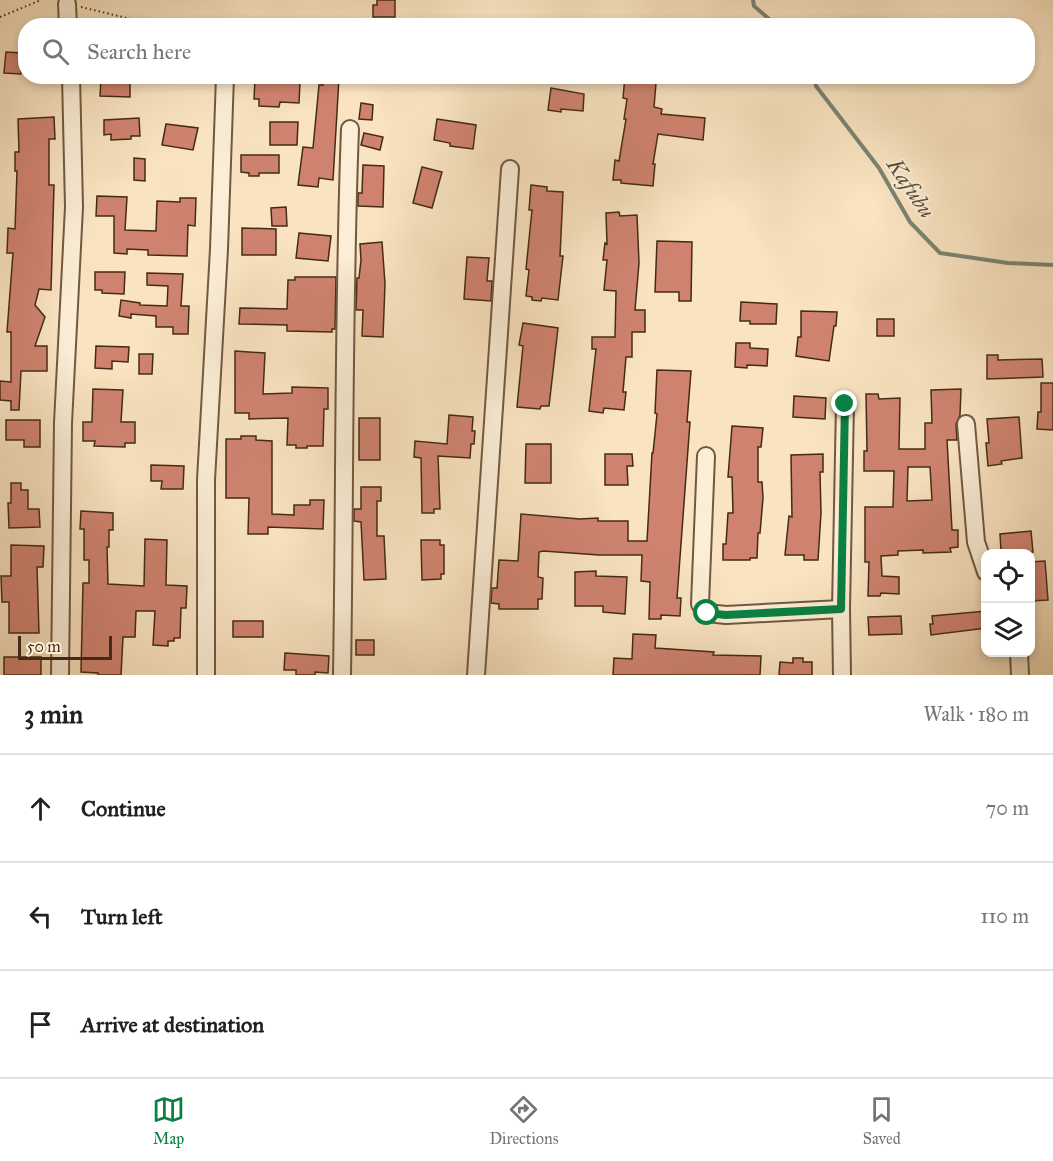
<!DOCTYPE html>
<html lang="en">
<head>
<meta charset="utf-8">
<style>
	:root { --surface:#fff; --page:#f6f6f6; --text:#202124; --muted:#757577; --line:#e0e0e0; --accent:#0b8043 }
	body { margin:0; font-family:"IM FELL Great Primer",serif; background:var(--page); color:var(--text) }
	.controls { position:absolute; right:18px; bottom:18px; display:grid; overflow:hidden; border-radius:12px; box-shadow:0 3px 9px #0003 }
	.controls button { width:54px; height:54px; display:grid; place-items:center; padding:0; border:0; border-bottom:2px solid var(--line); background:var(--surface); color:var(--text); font:30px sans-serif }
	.scale { position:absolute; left:18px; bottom:15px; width:94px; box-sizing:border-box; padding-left:6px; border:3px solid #442b16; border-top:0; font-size:16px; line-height:21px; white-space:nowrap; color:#442b16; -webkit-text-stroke:4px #fbedd6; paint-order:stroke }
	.stop { position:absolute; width:18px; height:18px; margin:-14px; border:4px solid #0b8043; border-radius:50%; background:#fff }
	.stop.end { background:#0b8043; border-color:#fff; box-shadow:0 2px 6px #0008 }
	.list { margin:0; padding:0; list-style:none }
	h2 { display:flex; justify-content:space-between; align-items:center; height:78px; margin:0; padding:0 24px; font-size:26px }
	h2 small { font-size:20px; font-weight:400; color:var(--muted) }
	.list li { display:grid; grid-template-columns:39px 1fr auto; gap:18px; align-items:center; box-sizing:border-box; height:108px; padding:0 24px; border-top:2px solid var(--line) }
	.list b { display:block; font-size:22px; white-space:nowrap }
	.list em { font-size:20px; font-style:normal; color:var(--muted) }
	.icon { flex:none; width:33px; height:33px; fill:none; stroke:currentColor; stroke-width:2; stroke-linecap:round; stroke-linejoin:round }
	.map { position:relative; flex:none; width:1053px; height:675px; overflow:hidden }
	.search { position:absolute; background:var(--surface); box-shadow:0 3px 9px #0003; left:18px; right:18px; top:18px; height:66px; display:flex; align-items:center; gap:15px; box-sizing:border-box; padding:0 21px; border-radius:24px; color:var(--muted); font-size:22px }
	.sheet { height:402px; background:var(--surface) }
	nav { display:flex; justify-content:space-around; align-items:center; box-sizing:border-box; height:84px; border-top:2px solid var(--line); background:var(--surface); font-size:16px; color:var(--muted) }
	nav a { display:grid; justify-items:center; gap:3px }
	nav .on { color:var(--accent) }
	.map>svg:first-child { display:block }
</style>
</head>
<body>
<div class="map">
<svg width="1053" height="675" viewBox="0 0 1053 675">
	<rect width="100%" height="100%" fill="#f9e3c0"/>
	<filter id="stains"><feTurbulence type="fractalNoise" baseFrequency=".00333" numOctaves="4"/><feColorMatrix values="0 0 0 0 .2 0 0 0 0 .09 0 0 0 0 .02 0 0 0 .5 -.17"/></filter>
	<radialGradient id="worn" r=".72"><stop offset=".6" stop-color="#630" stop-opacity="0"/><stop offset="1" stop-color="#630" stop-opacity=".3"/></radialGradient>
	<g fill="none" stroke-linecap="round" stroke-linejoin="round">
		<g stroke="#7a8372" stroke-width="4">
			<path d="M753 0 754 6 777 26"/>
			<path d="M815 76 816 86 879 168 910 222 940 253 1008 263 1053 265"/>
		</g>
	</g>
	<g fill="#cf836f" stroke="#442b16" stroke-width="1.5" fill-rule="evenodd">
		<path d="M377 0H395V17H373V5H377Z"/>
		<path d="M6 52 22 53 21 74 4 73Z"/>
		<path d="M260 76H283V81L300 82 299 103 280 102 279 107 259 106V99H254L255 79H260Z"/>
		<path d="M625 76 640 77 639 82 656 83 654 107 662 109 661 114 705 118 703 140 658 134 653 164H655L653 186 621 183V180H613L615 160 619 161 626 119H624L627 99 623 98Z"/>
		<path d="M330 77 339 78 333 180 319 178 318 187 298 185 303 147 313 148 319 85H323L324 79H330Z"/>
		<path d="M101 78 130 79V97L100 96Z"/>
		<path d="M551 88 584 94 583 111 561 109V112L548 110Z"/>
		<path d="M361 103 373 105 372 120 359 119Z"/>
		<path d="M54 117 55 139H49V185H54L51 290 39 289 35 305 45 317 35 346H47V371H21L19 410H11V401L0 400V381L11 382V332H7L13 253H7L8 228 15 229 17 171H15V152H19L18 119Z"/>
		<path d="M139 118 140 136H131V139L111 140V134L104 135V120Z"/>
		<path d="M437 119 476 125 473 149 450 146V143L434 140Z"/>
		<path d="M270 122H298L297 145H270Z"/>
		<path d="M166 124 198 128 193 150 162 145Z"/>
		<path d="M364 133 383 137 380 150 361 145Z"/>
		<path d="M241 155H279V173H259V176H249V173L241 172Z"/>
		<path d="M134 158 145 159V181L134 180Z"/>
		<path d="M363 165 384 166 383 207 358 206V193H362Z"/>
		<path d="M422 167 442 172 432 208 413 203Z"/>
		<path d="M531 185 547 187V191L563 192 560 256H563L558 300 542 298 541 301 532 300V297L526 296 529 270 526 269 532 210H529Z"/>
		<path d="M97 196 127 197 125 230 156 231 157 201 180 202V198H196L195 226 188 225 187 256 148 255V250L127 249V254L114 253V216H96Z"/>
		<path d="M286 207 287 226H272L271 208Z"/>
		<path d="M619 212 620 216 637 215 639 263 635 310H645V332H632V357H626L623 392H626L624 410 604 408 603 413 589 411 596 349H592V337H615L616 291 604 290 607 260H603L605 243 607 244 606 213Z"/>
		<path d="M242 228 276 229V255H242Z"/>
		<path d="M299 233 331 236 328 261 296 258Z"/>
		<path d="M657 241 692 242 691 301H679V292H655Z"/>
		<path d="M382 242 385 284 383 337 362 336 363 310H356L357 278H359L361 260 360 244Z"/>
		<path d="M467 257 489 258 487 281H492L491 301 464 299Z"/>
		<path d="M95 272H125L124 294 102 293V290H95Z"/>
		<path d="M147 273 183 274 181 306H189L188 334H173V327H156V316L131 314V318L119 316 121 300 140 303V305L167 306 168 286 147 285Z"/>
		<path d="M295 277H336L335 329H332V332L287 331V325L239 324 240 308 287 309 288 280H295Z"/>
		<path d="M741 302 777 304 776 324H750V321H740Z"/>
		<path d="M801 311 837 312 836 326H834L829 361 796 356 798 337H801Z"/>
		<rect x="877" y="319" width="17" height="17"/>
		<path d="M523 323 558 328 549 406H541L540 409 517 407 523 346 519 345Z"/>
		<path d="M736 343H750V348L768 349 767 366 747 365V368L735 367Z"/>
		<path d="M96 346 129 347 128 362 112 361V369L95 368Z"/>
		<path d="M235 351 265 353 263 394 292 393V387L328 388V409H324L323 446H307V448H296V445H287L288 418 249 419V413H235Z"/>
		<path d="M139 354H153L152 374H139Z"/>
		<path d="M987 355H998V360L1042 359 1043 377 987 379Z"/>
		<path d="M657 370 691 371 687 422H690L677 598H681L680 616 661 615V619H649L650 582 641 581 642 555H599L543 551 539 552 538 577 543 578 542 599H538V609H499V604L491 603 492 588H497L499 560 518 561 521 514 580 519 598 518V521H628V541H647L652 453H653L657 414 655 413Z"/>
		<path d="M1041 383H1053V430L1037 429 1038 412H1041Z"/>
		<path d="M93 389 123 390 121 422H135V443H125V447L94 446 95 441H83V422H92Z"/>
		<path d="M961 389 960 415 956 424 957 440H947L952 530H958V547L950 548 951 552 923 553V550L898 551V555L881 556 882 576 899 577V594L881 593 880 596H868L869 562H865V507H893L894 471H864V451H867L866 394H878L879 399 900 398 899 449H925V423H932L931 390ZM908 467H930L932 500 907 501Z"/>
		<path d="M794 396 826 398 825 419 793 417Z"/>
		<path d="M449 415 473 417 472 431H475L474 444H471L470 458 438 456 440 509H434V513H422L421 458 414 457 415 441 447 444Z"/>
		<path d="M1019 417 1022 458 1001 461 1002 464 988 466 986 443H989L987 419Z"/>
		<rect x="359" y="418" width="21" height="42"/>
		<path d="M6 420H40V447H24V440H6Z"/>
		<path d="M732 426 763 428 761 447H758V482H762L763 498 760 533H758L757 558H750V560H723V544H726L728 513H733L732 477H728Z"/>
		<path d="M241 436H256V440L272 441V514L294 515V505H310V500H324L323 529 268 527V534H248L249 498H226V439H241Z"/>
		<path d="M526 444H551V483H525Z"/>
		<path d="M605 454H632L633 466H627L628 485H605Z"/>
		<path d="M823 454V472H820L821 513 818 560H804V555H785L789 516 792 517 791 455Z"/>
		<path d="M151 465 184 466 183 489H161L162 481H151Z"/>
		<path d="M11 483H21V490H28V509H39L40 527 9 528 8 503H11Z"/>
		<path d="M361 487H381V501H377V536H384L386 579 364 580 361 522 354 521V509H361Z"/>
		<path d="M81 511 113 513V530H109V547H107L108 584 144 586 145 539 167 540 166 585 187 586 186 608H181L180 638H174V641H168V646L153 645 155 611H136L135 637H123L121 675H98V673L81 672 83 583H89V560H84V529H80Z"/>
		<path d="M1031 531 1033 552 1011 554V550L1001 551 1000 534Z"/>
		<path d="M421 540H440V545H444V574H441V579L422 580Z"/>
		<path d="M11 545 44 546 43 567H37L39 633H9V602H2L1 576H11Z"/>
		<path d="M1045 561 1048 600 1030 601V562Z"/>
		<path d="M596 571V576L627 577 625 614 603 612V606H575V572Z"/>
		<path d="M986 611V628L931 635 930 624H933L932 616Z"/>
		<path d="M901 616 902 634 869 635 868 617Z"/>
		<rect x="233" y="621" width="30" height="16"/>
		<path d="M633 634 656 635 655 648 714 652 713 655 761 656 760 675H613L614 658 632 659Z"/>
		<rect x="356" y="640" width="18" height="15"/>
		<path d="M285 653 329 656 328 673 315 672V675H296V670H284Z"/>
		<rect x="4" y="657" width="37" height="18"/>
		<path d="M793 658H803V662H812V675H779L780 662 793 663Z"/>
	</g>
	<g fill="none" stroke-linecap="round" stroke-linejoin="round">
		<defs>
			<g id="minor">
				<path d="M67 4 68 26"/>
				<path d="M966 424 976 542 986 572"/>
				<path d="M706 456 700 604 707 613 726 615 841 609"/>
				<path d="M1019 652 1020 675"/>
				<path d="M60 675 63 423 74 207 71 76"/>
				<path d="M206 675V480L219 249 225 76"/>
				<path d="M342 675C345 493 343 311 350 129"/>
				<path d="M476 675 510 169"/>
				<path d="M842 675 841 609 845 404"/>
			</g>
		</defs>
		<use href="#minor" stroke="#715940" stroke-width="20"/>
		<g stroke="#442b16" stroke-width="2" stroke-dasharray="1.5 3" stroke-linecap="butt">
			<path d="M81 7 160 26"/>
			<path d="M0 17 41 0"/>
		</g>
		<use href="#minor" stroke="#fbedd6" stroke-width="16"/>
	</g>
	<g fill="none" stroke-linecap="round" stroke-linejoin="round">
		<path stroke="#0b8043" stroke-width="8" d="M707 613 726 615 841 609 845 404"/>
	</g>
	<g text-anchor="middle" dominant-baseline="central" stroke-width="4.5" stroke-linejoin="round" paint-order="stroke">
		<g font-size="22" font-style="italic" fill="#5a503c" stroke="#fbedd6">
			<text transform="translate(911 188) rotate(56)">Kafubu</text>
		</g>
	</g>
	<rect width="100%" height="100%" filter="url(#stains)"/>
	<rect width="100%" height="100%" fill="url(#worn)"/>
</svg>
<div class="controls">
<button><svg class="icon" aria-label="locate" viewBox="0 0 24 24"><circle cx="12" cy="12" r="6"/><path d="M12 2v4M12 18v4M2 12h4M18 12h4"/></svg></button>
<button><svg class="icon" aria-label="layers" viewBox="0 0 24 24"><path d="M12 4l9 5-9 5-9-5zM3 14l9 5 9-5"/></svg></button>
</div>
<div class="scale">50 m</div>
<div class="stop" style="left:707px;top:613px"></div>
<div class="stop end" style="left:845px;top:404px"></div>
<div class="search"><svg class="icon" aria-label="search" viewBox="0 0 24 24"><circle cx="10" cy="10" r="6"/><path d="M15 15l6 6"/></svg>Search here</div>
</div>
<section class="sheet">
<h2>3 min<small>Walk · 180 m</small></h2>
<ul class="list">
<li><svg class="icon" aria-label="ahead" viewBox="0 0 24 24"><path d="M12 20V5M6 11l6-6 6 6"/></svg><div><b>Continue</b></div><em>70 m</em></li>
<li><svg class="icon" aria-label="left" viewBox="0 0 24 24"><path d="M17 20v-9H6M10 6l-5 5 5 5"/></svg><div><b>Turn left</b></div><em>110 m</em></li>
<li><svg class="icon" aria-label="arrive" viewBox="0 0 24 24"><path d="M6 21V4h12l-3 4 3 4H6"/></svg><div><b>Arrive at destination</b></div></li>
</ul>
</section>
<nav>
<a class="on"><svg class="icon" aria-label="map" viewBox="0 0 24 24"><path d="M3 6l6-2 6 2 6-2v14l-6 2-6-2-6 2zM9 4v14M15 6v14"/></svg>Map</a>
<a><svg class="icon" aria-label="directions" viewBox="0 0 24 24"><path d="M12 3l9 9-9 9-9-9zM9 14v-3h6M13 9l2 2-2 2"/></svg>Directions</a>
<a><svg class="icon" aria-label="saved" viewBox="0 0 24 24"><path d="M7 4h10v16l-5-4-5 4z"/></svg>Saved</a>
</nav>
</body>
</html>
